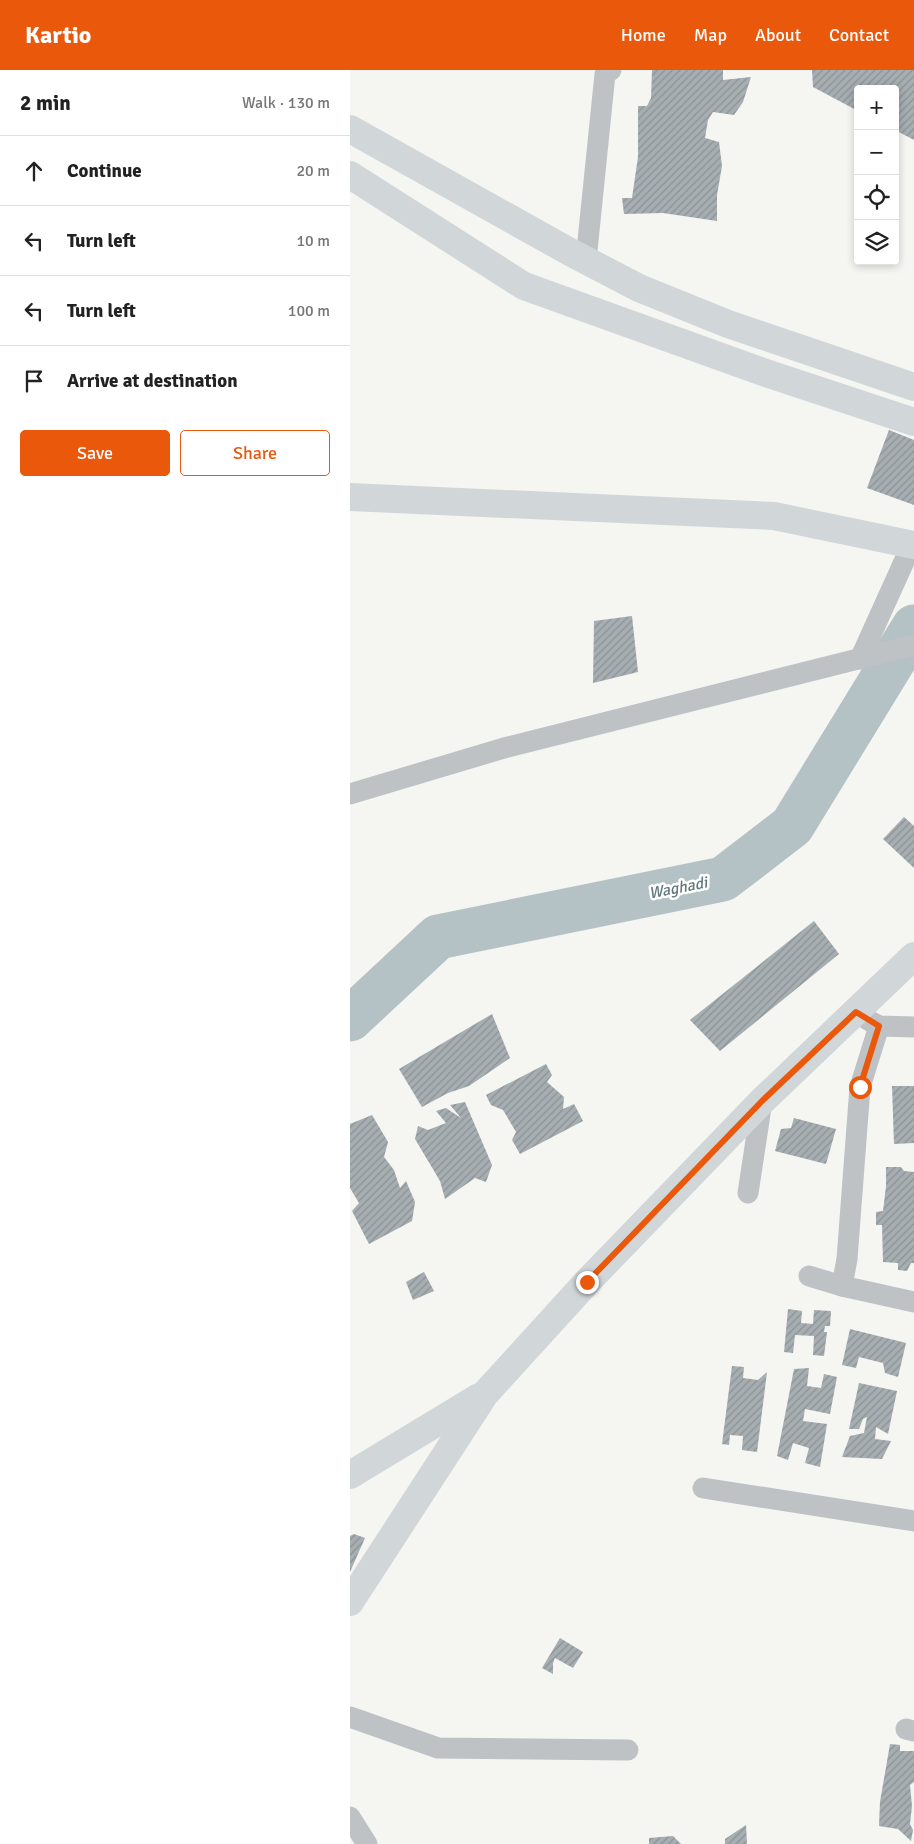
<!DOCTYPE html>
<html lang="en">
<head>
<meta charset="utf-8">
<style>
	:root { --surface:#fff; --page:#f2f2f2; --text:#222; --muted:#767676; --line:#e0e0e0; --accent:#ea580c }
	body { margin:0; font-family:Signika,sans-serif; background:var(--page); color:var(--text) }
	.controls { position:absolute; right:15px; top:15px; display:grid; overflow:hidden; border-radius:5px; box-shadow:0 2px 8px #0003 }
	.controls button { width:45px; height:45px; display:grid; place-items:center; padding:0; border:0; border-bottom:1px solid var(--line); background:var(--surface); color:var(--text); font:25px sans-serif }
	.stop { position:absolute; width:15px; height:15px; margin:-11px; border:4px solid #ea580c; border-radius:50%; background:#fff }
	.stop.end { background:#ea580c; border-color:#fff; box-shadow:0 1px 5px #0008 }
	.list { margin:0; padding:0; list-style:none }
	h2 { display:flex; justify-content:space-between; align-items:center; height:65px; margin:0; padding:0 20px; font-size:21px }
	h2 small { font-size:16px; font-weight:400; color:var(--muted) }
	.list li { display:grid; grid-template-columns:32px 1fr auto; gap:15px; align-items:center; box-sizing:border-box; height:70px; padding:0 20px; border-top:1px solid var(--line) }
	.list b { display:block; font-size:19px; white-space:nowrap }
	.list em { font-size:16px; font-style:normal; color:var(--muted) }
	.actions { display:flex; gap:10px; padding:15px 20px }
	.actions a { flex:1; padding:11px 0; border:1px solid var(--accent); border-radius:5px; text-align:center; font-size:18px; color:var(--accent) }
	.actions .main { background:var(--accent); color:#fff }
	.icon { flex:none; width:28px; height:28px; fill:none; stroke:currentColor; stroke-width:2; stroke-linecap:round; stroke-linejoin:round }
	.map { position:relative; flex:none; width:564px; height:1774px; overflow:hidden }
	header { display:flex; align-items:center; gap:30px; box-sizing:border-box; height:70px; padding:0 25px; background:var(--accent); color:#fff }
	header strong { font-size:24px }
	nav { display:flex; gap:28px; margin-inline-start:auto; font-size:18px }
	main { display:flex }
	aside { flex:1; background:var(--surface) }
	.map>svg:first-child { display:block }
</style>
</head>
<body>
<header>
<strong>Kartio</strong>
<nav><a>Home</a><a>Map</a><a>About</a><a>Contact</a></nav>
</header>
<main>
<aside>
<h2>2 min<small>Walk · 130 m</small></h2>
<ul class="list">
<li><svg class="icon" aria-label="ahead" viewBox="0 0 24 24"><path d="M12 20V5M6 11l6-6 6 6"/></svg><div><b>Continue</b></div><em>20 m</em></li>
<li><svg class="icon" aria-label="left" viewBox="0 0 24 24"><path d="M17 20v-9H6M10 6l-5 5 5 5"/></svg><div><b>Turn left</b></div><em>10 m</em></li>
<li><svg class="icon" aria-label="left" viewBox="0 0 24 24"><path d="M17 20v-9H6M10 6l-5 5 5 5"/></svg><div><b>Turn left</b></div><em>100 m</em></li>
<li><svg class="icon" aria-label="arrive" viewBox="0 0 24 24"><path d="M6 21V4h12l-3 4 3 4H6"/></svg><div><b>Arrive at destination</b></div></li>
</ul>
<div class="actions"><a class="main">Save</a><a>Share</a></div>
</aside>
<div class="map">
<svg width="564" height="1774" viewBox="0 0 564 1774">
	<defs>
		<pattern id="building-hatch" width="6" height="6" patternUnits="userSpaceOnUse" patternTransform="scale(1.25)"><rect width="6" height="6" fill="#a6aeb2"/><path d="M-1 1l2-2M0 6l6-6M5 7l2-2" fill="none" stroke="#8b9296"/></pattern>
	</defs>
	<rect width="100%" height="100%" fill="#f5f5f2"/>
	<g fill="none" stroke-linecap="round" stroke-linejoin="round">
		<path stroke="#b5c2c5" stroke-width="45" d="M0 949 88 867 373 809 442 756 564 557"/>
	</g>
	<g fill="url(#building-hatch)">
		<path d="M302 0H373V10L401 7 393 32 384 45 363 42 358 50 355 68 369 72 372 96 367 125V151L313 143 274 144 272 128H282L288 87V36H297L301 28Z"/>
		<path d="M462 0H564V70L545 60V19H508V41L463 17Z"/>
		<path d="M539 360 564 370V435L517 418Z"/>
		<path d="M282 546 288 602 243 613 244 551Z"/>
		<path d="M554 747 564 756V798L533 769Z"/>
		<path d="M464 851 489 884 370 981 340 950Z"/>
		<path d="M142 944 160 988 119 1016 98 1023 72 1037 49 999Z"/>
		<path d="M196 994 202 1005 197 1012 214 1027 213 1039 224 1034 233 1051 170 1084 162 1070 166 1062 153 1040 141 1035 136 1025Z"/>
		<path d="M542 1016H564V1073L544 1074Z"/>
		<path d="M115 1032 142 1095 136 1112 125 1108 95 1129 90 1111 65 1069 68 1056 78 1060 96 1053 86 1041 96 1038 111 1048 100 1035Z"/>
		<path d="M22 1045 38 1072 34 1087 44 1100 50 1118 56 1111 65 1132 62 1151 19 1174 2 1141 9 1133 0 1118V1054Z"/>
		<path d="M444 1048 486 1059 476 1094 425 1081 431 1059 441 1058Z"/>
		<path d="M536 1097H551L554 1101 564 1102V1193H561L557 1201 548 1200V1193L533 1192 532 1155H526V1142L533 1141 536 1116Z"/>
		<path d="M74 1202 84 1221 63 1230 56 1212Z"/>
		<path d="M438 1239 452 1241 451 1253 463 1254 464 1240 481 1241 480 1256H475L474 1262H477L474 1286 463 1285 464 1266 445 1265 443 1283 434 1282Z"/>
		<path d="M500 1259 556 1273 548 1307 535 1303 533 1293 509 1287 506 1298 492 1295Z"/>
		<path d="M382 1296 394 1297 393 1308 408 1310 417 1302 407 1382 392 1380 393 1366 380 1365 379 1375 372 1374Z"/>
		<path d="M459 1298 457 1316 471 1318 474 1304 487 1307 480 1344 455 1339 453 1351 477 1354 470 1397 455 1393 459 1378 443 1373 438 1390 427 1386 444 1299Z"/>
		<path d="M509 1313 547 1321 538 1364 526 1357 525 1369 541 1371 532 1389 492 1387 500 1366 514 1363 517 1347 513 1349 509 1359H499Z"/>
		<path d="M4 1464 15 1468 0 1502V1466Z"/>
		<path d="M210 1568 233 1582 223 1598 205 1588 203 1593V1604L192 1598Z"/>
		<path d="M540 1674 550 1675V1681H564V1712L560 1715 562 1736 560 1754 563 1760 561 1771 548 1759 529 1756 530 1732Z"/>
		<path d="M396 1755 397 1774H375V1769Z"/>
		<path d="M323 1766 331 1774H299V1768Z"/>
	</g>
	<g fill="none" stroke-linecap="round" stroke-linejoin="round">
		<g stroke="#bec2c5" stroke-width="21">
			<path d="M236 190 255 4 261 0"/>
			<path d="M510 589 562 474"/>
			<path d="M0 724 154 678 564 575"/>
			<path d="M518 950 529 956 564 957"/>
			<path d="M529 956 510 1017 497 1189 492 1216 564 1232"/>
			<path d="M398 1123 412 1031"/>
			<path d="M459 1206 492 1216"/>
			<path d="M353 1418 564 1451"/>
			<path d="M0 1647 88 1678 278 1680"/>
			<path d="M556 1659 564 1661"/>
			<path d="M0 1747 17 1774"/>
		</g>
		<g stroke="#d1d6d9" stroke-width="28">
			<path d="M0 427 424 446 564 475"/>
			<path d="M0 1405 129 1327"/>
			<path d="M0 1532 135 1324 237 1212 412 1031 564 886"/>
		</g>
		<g stroke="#d1d6d9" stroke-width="28">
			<path d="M0 59 220 182 289 218 378 254 564 317"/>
			<path d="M0 105 174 216 416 303 564 352"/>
		</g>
	</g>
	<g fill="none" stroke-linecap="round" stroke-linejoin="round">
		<path stroke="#ea580c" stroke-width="6" d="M237 1212 412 1031 506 942 529 956 510 1017"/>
	</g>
	<g text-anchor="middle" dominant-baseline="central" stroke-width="5" stroke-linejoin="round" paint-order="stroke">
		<g font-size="16" font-style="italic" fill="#62787e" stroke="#fff">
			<text transform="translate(328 818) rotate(-11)">Waghadi</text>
		</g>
	</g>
</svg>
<div class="controls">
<button>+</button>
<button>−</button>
<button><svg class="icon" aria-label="locate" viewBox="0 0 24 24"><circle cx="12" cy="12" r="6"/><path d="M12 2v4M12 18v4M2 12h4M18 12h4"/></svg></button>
<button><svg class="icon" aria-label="layers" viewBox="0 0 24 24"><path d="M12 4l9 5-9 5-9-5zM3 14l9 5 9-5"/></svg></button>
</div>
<div class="stop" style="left:510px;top:1017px"></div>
<div class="stop end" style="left:237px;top:1212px"></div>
</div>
</main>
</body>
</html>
